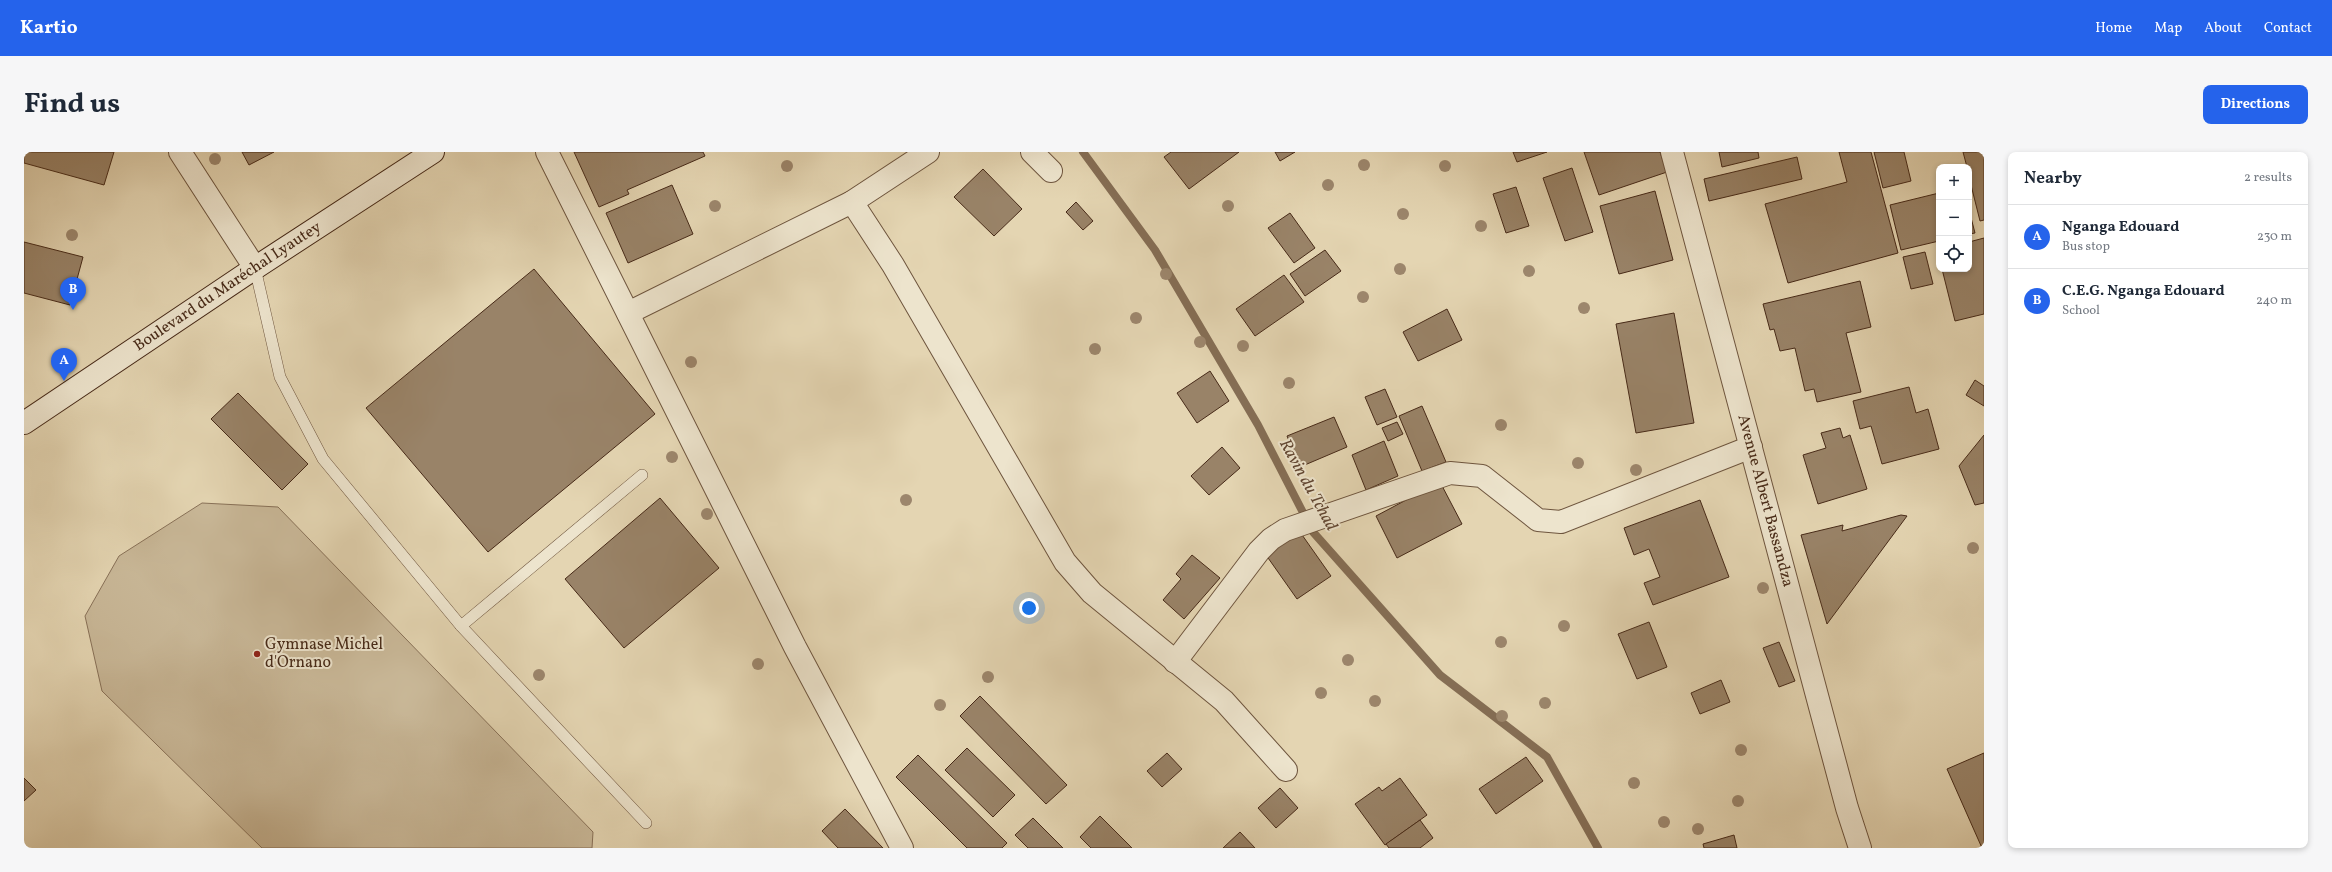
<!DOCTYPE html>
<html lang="en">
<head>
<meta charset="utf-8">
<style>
	:root { --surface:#fff; --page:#f6f6f7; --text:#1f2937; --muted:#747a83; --line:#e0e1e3; --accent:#2563eb }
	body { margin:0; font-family:Vollkorn,serif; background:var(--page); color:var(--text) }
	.controls { position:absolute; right:12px; top:12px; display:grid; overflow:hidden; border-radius:8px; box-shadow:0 2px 6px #0003 }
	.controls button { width:36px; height:36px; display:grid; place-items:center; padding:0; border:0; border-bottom:1px solid var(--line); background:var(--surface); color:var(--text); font:20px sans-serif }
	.you { position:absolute; left:1005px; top:456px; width:14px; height:14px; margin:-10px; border:3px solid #fff; border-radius:50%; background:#1a73e8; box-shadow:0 0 0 6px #1a73e833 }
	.badge { display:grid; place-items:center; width:26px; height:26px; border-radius:50%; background:var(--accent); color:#fff; font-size:13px; font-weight:700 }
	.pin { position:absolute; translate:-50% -33px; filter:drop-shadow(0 1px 2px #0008) }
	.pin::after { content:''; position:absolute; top:21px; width:14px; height:12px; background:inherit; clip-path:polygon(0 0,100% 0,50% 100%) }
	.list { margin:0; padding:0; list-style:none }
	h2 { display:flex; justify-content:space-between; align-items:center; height:52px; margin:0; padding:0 16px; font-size:17px }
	h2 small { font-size:13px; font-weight:400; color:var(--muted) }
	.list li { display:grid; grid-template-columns:26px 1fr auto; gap:12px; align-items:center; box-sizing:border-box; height:64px; padding:0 16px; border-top:1px solid var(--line) }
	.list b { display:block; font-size:15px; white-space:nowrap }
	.list p { margin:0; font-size:13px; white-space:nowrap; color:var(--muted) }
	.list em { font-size:13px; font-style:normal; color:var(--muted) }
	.icon { flex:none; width:22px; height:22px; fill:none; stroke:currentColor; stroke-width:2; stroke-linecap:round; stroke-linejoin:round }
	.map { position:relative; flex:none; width:1960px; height:696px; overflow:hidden; border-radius:8px }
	header { display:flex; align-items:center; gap:24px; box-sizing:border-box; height:56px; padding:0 20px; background:var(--accent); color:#fff }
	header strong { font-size:19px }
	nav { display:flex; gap:22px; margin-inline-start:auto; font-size:14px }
	.intro { display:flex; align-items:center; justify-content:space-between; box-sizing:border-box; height:96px; padding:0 24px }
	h1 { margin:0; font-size:28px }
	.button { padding:10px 18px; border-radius:8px; background:var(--accent); color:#fff; font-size:14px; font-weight:700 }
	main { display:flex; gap:24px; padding:0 24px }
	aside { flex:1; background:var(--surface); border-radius:8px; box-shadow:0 2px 6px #0003 }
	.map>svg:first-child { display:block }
</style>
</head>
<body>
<header>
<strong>Kartio</strong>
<nav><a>Home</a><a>Map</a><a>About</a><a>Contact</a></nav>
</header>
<div class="intro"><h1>Find us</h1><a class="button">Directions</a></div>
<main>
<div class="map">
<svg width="1960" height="696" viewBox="0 0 1960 696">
	<rect width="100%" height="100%" fill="#e4d5b2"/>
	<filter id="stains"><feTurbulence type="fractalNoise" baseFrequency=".005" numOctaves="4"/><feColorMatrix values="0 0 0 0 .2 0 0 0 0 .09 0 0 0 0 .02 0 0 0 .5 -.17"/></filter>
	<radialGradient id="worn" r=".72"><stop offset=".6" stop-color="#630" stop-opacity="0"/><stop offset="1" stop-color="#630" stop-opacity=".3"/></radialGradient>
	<path fill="#c9b898" stroke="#887158" d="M178 351 254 355 569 680 568 696H238L78 539 61 464 95 404Z"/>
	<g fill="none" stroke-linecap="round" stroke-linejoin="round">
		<path stroke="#856e55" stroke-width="8" d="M1059 0 1131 98 1234 273 1289 380 1416 523 1523 605 1574 696"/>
	</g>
	<g fill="#998368" stroke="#472a18">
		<path d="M0 0H90L80 33 0 11Z"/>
		<path d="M218 0H250L225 13Z"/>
		<path d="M550 0H679L681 4 603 38 605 42 575 55Z"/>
		<path d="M1147 0H1215L1165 37 1140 5Z"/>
		<path d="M1251 0H1271L1256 9Z"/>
		<path d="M1489 0H1523L1493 10Z"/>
		<path d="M1560 0H1636L1643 20 1575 43Z"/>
		<path d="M1695 0H1734L1735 6 1698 15Z"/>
		<path d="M1815 0H1847L1874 101 1764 131 1741 52 1823 30Z"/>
		<path d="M1850 0H1880L1887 29 1859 36Z"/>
		<path d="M1939 0H1960V68L1956 69 1945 25V15H1943Z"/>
		<path d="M1773 5 1778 27 1685 49 1680 27Z"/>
		<path d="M1548 16 1569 80 1541 89 1519 26Z"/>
		<path d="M959 17 998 57 970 84 930 45Z"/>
		<path d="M648 33 669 82 604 111 582 61Z"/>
		<path d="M1492 35 1505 74 1482 81 1469 42Z"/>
		<path d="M1631 39 1649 108 1595 122 1576 54Z"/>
		<path d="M1915 41V89L1877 98 1866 53Z"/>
		<path d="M1052 50 1069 69 1059 78 1042 60Z"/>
		<path d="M1945 58 1951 81 1945 82Z"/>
		<path d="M1266 61 1291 96 1270 111 1244 76Z"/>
		<path d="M1960 86V162L1931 169 1918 117H1945V90Z"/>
		<path d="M0 90 59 105 46 153 0 141Z"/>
		<path d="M1301 98 1317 119 1281 144 1266 122Z"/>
		<path d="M1901 100 1909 132 1887 137 1879 105Z"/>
		<path d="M510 117 631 262 464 400 342 256Z"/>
		<path d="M1260 123 1280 150 1231 184 1212 157Z"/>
		<path d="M1836 129 1847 175 1822 181 1837 240 1793 250 1790 237 1781 239 1771 196 1756 199 1750 177 1746 178 1739 152Z"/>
		<path d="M1423 157 1438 188 1394 209 1379 180Z"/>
		<path d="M1650 161 1670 271 1612 281 1592 172Z"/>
		<path d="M1186 219 1205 249 1173 271 1153 241Z"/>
		<path d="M1951 228 1960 234V254L1942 243Z"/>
		<path d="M1885 235 1892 261 1904 257 1915 297 1858 312 1847 274 1836 277 1829 249Z"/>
		<path d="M1361 237 1373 265 1353 273 1341 245Z"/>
		<path d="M214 241 284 312 258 338 187 267Z"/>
		<path d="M1398 254 1422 310 1398 319 1375 264Z"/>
		<path d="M1310 265 1323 295 1276 315 1263 284Z"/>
		<path d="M1373 270 1379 282 1364 289 1358 276Z"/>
		<path d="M1816 276 1819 286 1826 283 1843 337 1794 352 1779 303 1802 296 1797 281Z"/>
		<path d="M1960 283V351L1951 353 1935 314Z"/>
		<path d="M1360 289 1374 324 1342 338 1328 303Z"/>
		<path d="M1198 295 1216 316 1185 343 1167 324Z"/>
		<path d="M1416 330 1438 372 1373 406 1352 364Z"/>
		<path d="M636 346 695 416 600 496 541 427Z"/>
		<path d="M1676 348 1705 425 1629 453 1620 431 1636 425 1625 397 1610 403 1600 376Z"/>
		<path d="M1877 363 1883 364 1803 472 1777 383 1819 373 1818 379Z"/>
		<path d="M1276 380 1307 424 1273 447 1242 403Z"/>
		<path d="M1168 403 1196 426 1160 467 1139 448 1157 427 1152 422Z"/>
		<path d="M1625 470 1643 515 1613 527 1594 482Z"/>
		<path d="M1755 490 1771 529 1755 535 1739 496Z"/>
		<path d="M1697 528 1706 550 1676 562 1667 541Z"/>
		<path d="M956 544 1043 633 1022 652 936 564Z"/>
		<path d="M943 596 991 643 969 665 921 618Z"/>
		<path d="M1143 601 1158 617 1138 635 1123 619Z"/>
		<path d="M1960 601V696H1958L1923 617Z"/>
		<path d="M894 603 983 691 978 696H943L872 625Z"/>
		<path d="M1502 605 1519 629 1472 662 1455 637Z"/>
		<path d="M0 626 12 638 0 649Z"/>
		<path d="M1376 626 1403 663 1361 693 1331 652 1355 635 1358 639Z"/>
		<path d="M1256 636 1274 656 1252 676 1234 656Z"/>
		<path d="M821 657 859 696H814L798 679Z"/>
		<path d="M1076 664 1108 696H1067L1056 685Z"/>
		<path d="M1009 666 1039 696H1004L991 683Z"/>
		<path d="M1396 668 1409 686 1396 696H1365L1362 692Z"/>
		<path d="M1216 680 1231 696H1199Z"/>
		<path d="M1710 683 1713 696H1680L1679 692Z"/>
	</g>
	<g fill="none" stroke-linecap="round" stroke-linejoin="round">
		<defs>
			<g id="service">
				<path d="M231 116 256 225 299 307 437 474 622 671"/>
				<path d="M437 474 618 323"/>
			</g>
			<g id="minor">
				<path d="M156 0 231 116"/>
				<path d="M523 0 771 495 878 696"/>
				<path d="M1008 0 1027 19"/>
				<path id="s1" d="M1648 0 1823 656 1836 696"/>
				<path d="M828 50 869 113 1041 410 1068 441 1200 549 1262 618"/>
				<path d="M604 161 828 50 904 0"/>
				<path d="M1151 510 1235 399 1247 387 1261 378 1426 321 1458 324 1514 368 1537 370 1727 295"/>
			</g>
			<g id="secondary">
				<path id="s2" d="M0 271 231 116 409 0"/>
			</g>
		</defs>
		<use href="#service" stroke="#6e553e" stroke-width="12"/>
		<use href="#minor" stroke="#6e553e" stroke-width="24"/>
		<use href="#secondary" stroke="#472a18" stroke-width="24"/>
		<use href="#service" stroke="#ede4cd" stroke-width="11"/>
		<use href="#minor" stroke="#ede4cd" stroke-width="22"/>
		<use href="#secondary" stroke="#ede4cd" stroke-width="22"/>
	</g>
	<g fill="#9c866c">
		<circle cx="191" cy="7" r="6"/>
		<circle cx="1340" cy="13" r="6"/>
		<circle cx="763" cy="14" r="6"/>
		<circle cx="1421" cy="14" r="6"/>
		<circle cx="1304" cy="33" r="6"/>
		<circle cx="691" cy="54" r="6"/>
		<circle cx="1204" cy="54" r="6"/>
		<circle cx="1379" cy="62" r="6"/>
		<circle cx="1457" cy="74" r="6"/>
		<circle cx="48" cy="83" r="6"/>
		<circle cx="1376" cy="117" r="6"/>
		<circle cx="1505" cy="119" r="6"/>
		<circle cx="1142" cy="122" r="6"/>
		<circle cx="1339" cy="145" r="6"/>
		<circle cx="1560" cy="156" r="6"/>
		<circle cx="1112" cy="166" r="6"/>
		<circle cx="1176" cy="190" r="6"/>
		<circle cx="1219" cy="194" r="6"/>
		<circle cx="1071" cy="197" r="6"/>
		<circle cx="667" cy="210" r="6"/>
		<circle cx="1265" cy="231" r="6"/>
		<circle cx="1477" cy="273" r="6"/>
		<circle cx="648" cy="305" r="6"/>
		<circle cx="1554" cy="311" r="6"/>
		<circle cx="1612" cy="318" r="6"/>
		<circle cx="882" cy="348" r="6"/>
		<circle cx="683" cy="362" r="6"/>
		<circle cx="1949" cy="396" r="6"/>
		<circle cx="1739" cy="436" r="6"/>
		<circle cx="1540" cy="474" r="6"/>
		<circle cx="1477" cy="490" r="6"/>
		<circle cx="1324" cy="508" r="6"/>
		<circle cx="734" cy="512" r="6"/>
		<circle cx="515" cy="523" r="6"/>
		<circle cx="964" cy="525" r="6"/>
		<circle cx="1297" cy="541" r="6"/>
		<circle cx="1351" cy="549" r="6"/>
		<circle cx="1521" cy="551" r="6"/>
		<circle cx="916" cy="553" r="6"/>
		<circle cx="1478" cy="564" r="6"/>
		<circle cx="1717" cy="598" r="6"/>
		<circle cx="1610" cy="631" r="6"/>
		<circle cx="1714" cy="649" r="6"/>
		<circle cx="1640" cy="670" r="6"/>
		<circle cx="1674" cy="677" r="6"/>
	</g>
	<circle fill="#8f2418" stroke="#ede4cd" stroke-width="1.5" cx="233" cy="502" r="4"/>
	<g text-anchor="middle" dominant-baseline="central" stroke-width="4" stroke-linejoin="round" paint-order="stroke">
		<g font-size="16" fill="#472a18" stroke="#ede4cd">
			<text stroke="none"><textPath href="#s2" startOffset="245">Boulevard du Maréchal Lyautey</textPath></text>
			<text stroke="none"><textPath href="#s1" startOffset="361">Avenue Albert Bassandza</textPath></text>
		</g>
		<g font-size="16" fill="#472a18" stroke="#ede4cd" text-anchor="start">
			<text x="241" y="493">Gymnase Michel<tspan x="241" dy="18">d'Ornano</tspan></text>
		</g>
		<g font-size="17" font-style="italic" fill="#614632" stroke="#ede4cd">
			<text transform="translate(1284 333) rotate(61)">Ravin du Tchad</text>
		</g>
	</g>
	<rect width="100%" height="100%" filter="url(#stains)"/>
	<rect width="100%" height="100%" fill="url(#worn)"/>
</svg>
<div class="controls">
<button>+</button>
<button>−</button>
<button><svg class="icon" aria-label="locate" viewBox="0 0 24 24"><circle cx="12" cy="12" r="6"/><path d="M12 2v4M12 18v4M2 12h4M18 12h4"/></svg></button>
</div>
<div class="you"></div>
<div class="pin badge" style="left:40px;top:229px">A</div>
<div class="pin badge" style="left:49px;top:158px">B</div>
</div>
<aside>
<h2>Nearby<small>2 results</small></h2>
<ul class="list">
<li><span class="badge">A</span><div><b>Nganga Edouard</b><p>Bus stop</p></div><em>230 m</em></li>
<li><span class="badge">B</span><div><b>C.E.G. Nganga Edouard</b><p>School</p></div><em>240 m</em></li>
</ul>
</aside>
</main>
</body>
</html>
